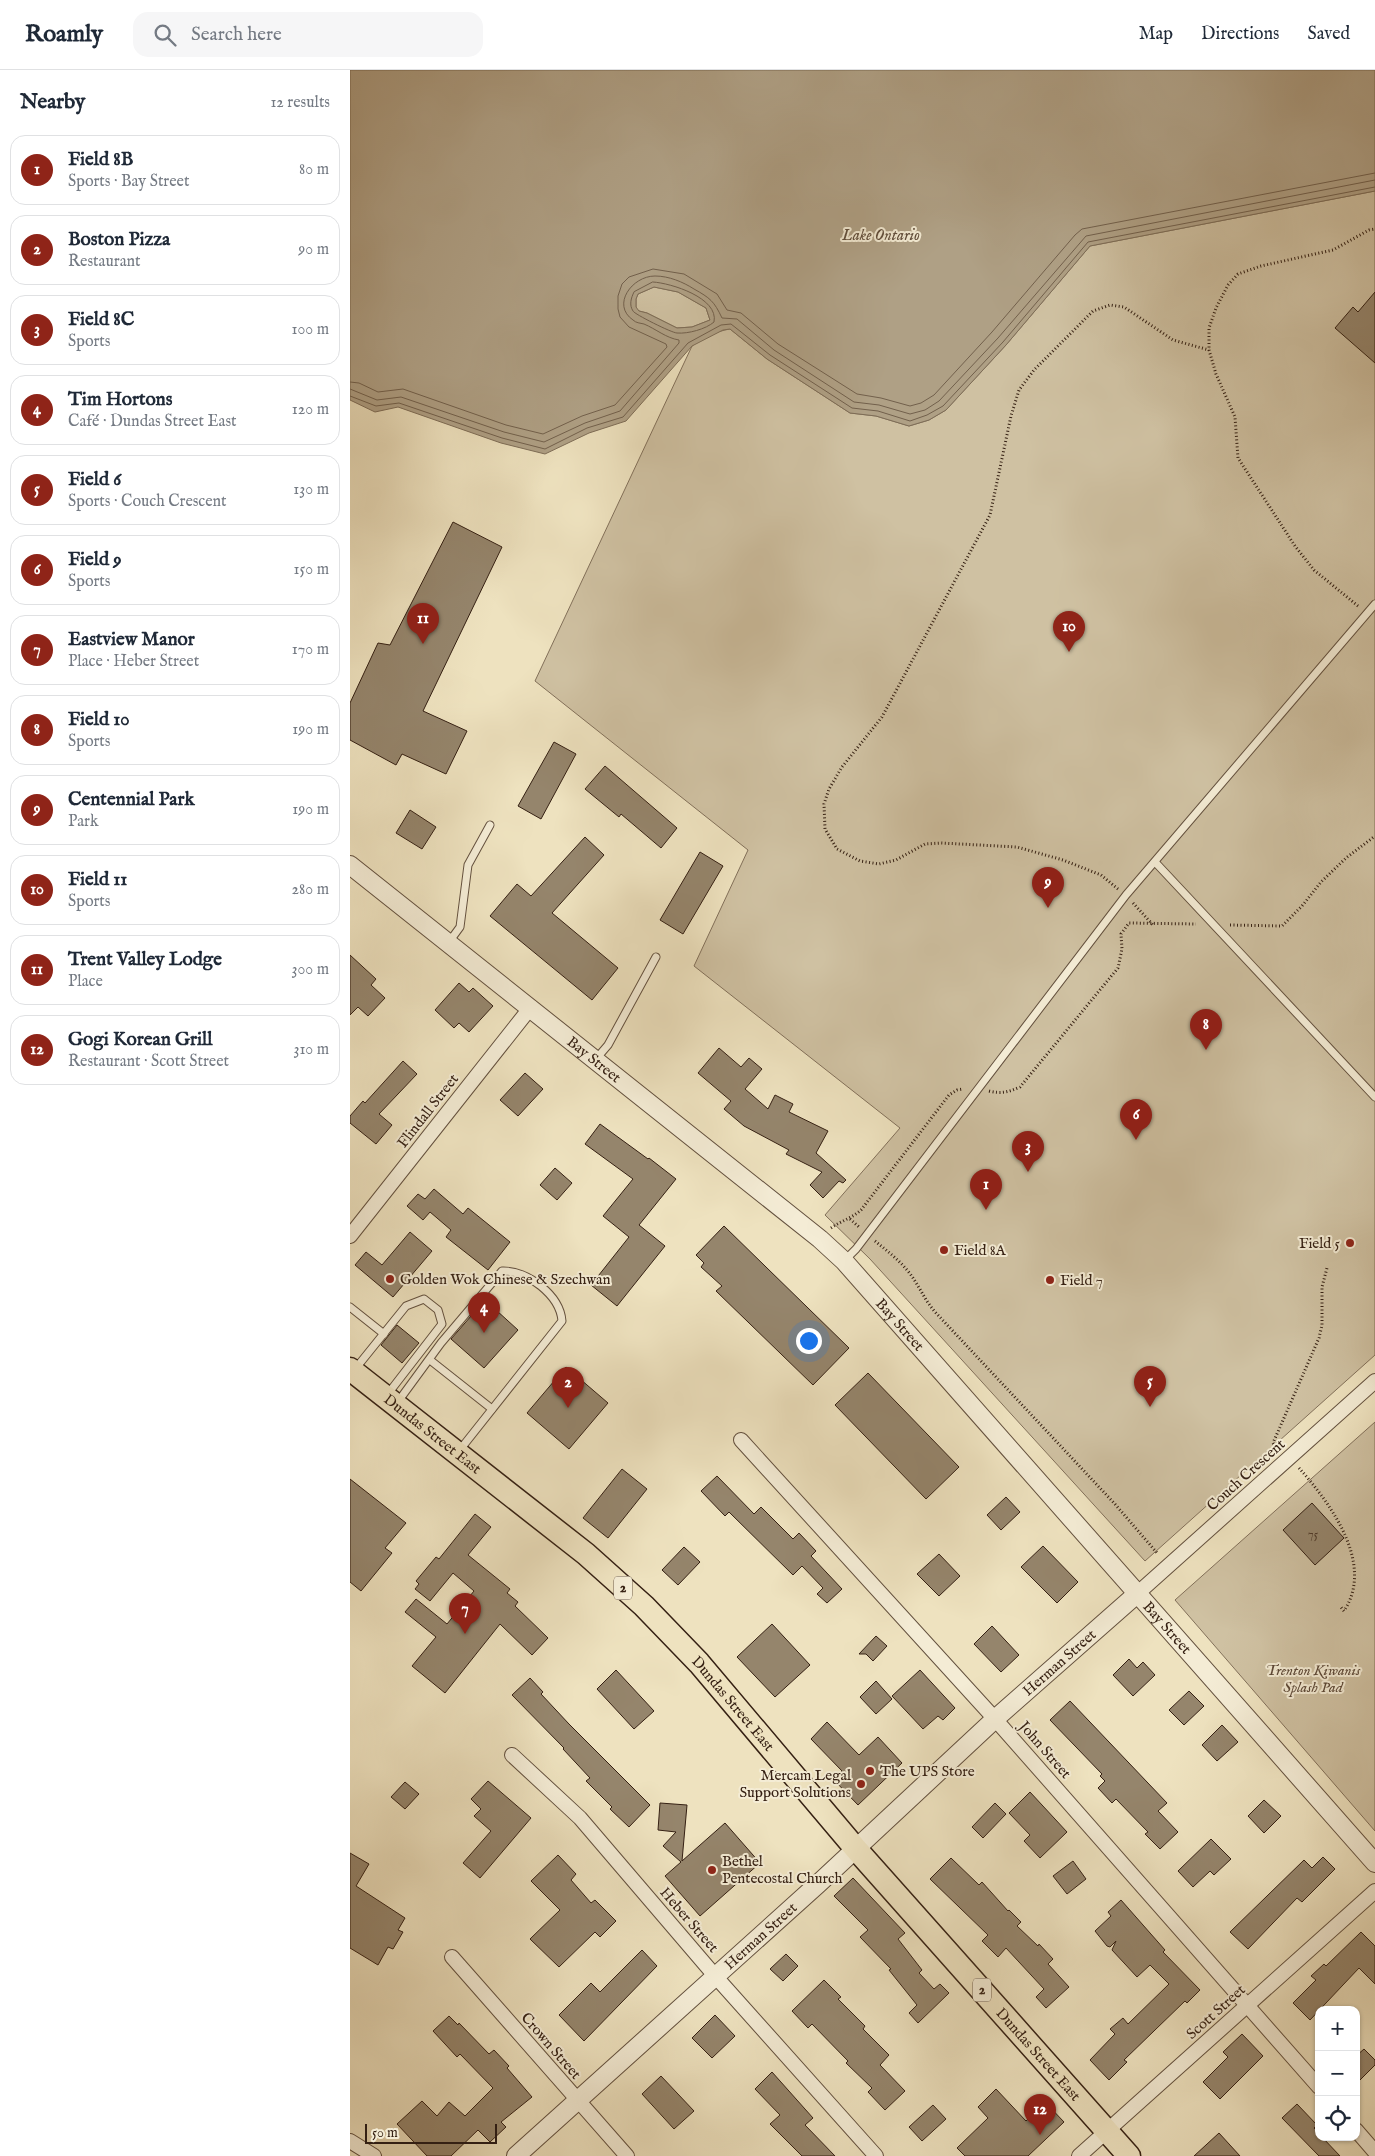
<!DOCTYPE html>
<html lang="en">
<head>
<meta charset="utf-8">
<style>
	:root { --surface:#fff; --page:#f6f6f7; --text:#1f2937; --muted:#747a83; --line:#e0e1e3; --accent:#8f2418 }
	body { margin:0; font-family:"IM FELL English",serif; background:var(--page); color:var(--text) }
	.controls { position:absolute; right:15px; bottom:15px; display:grid; overflow:hidden; border-radius:10px; box-shadow:0 1px 4px #0004 }
	.controls button { width:45px; height:45px; display:grid; place-items:center; padding:0; border:0; border-bottom:1px solid var(--line); background:var(--surface); color:var(--text); font:25px sans-serif }
	.scale { position:absolute; left:15px; bottom:12px; width:132px; box-sizing:border-box; padding-left:5px; border:2px solid #352013; border-top:0; font-size:14px; line-height:18px; white-space:nowrap; color:#352013; -webkit-text-stroke:4px #f4ecd5; paint-order:stroke }
	.you { position:absolute; left:458px; top:1270px; width:18px; height:18px; margin:-12px; border:4px solid #fff; border-radius:50%; background:#1a73e8; box-shadow:0 0 0 8px #1a73e833 }
	.badge { display:grid; place-items:center; width:32px; height:32px; border-radius:50%; background:var(--accent); color:#fff; font-size:16px; font-weight:700 }
	.pin { position:absolute; translate:-50% -41px; filter:drop-shadow(0 1px 2px #0008) }
	.pin::after { content:''; position:absolute; top:26px; width:18px; height:15px; background:inherit; clip-path:polygon(0 0,100% 0,50% 100%) }
	.list { margin:0; padding:0; list-style:none }
	h2 { display:flex; justify-content:space-between; align-items:center; height:65px; margin:0; padding:0 20px; font-size:21px }
	h2 small { font-size:16px; font-weight:400; color:var(--muted) }
	.list li { display:grid; grid-template-columns:32px 1fr auto; gap:15px; align-items:center; box-sizing:border-box; height:70px; margin:0 10px 10px; padding:0 10px; border:1px solid var(--line); border-radius:15px }
	.list b { display:block; font-size:19px; white-space:nowrap }
	.list p { margin:0; font-size:16px; white-space:nowrap; color:var(--muted) }
	.list em { font-size:16px; font-style:normal; color:var(--muted) }
	.icon { flex:none; width:28px; height:28px; fill:none; stroke:currentColor; stroke-width:2; stroke-linecap:round; stroke-linejoin:round }
	.map { position:relative; flex:none; width:1025px; height:2086px; overflow:hidden }
	header { display:flex; align-items:center; gap:30px; box-sizing:border-box; height:70px; padding:0 25px; background:var(--surface); border-bottom:1px solid var(--line) }
	header strong { font-size:24px }
	nav { display:flex; gap:28px; margin-inline-start:auto; font-size:18px }
	.search { width:350px; height:45px; background:var(--page); display:flex; align-items:center; gap:12px; box-sizing:border-box; padding:0 18px; border-radius:15px; color:var(--muted); font-size:19px }
	main { display:flex }
	aside { flex:1; background:var(--surface) }
	.map>svg:first-child { display:block }
</style>
</head>
<body>
<header>
<strong>Roamly</strong>
<div class="search"><svg class="icon" aria-label="search" viewBox="0 0 24 24"><circle cx="10" cy="10" r="6"/><path d="M15 15l6 6"/></svg>Search here</div>
<nav><a>Map</a><a>Directions</a><a>Saved</a></nav>
</header>
<main>
<aside>
<h2>Nearby<small>12 results</small></h2>
<ul class="list">
<li><span class="badge">1</span><div><b>Field 8B</b><p>Sports · Bay Street</p></div><em>80 m</em></li>
<li><span class="badge">2</span><div><b>Boston Pizza</b><p>Restaurant</p></div><em>90 m</em></li>
<li><span class="badge">3</span><div><b>Field 8C</b><p>Sports</p></div><em>100 m</em></li>
<li><span class="badge">4</span><div><b>Tim Hortons</b><p>Café · Dundas Street East</p></div><em>120 m</em></li>
<li><span class="badge">5</span><div><b>Field 6</b><p>Sports · Couch Crescent</p></div><em>130 m</em></li>
<li><span class="badge">6</span><div><b>Field 9</b><p>Sports</p></div><em>150 m</em></li>
<li><span class="badge">7</span><div><b>Eastview Manor</b><p>Place · Heber Street</p></div><em>170 m</em></li>
<li><span class="badge">8</span><div><b>Field 10</b><p>Sports</p></div><em>190 m</em></li>
<li><span class="badge">9</span><div><b>Centennial Park</b><p>Park</p></div><em>190 m</em></li>
<li><span class="badge">10</span><div><b>Field 11</b><p>Sports</p></div><em>280 m</em></li>
<li><span class="badge">11</span><div><b>Trent Valley Lodge</b><p>Place</p></div><em>300 m</em></li>
<li><span class="badge">12</span><div><b>Gogi Korean Grill</b><p>Restaurant · Scott Street</p></div><em>310 m</em></li>
</ul>
</aside>
<div class="map">
<svg width="1025" height="2086" viewBox="0 0 1025 2086">
	<rect width="100%" height="100%" fill="#eee2bf"/>
	<filter id="stains"><feTurbulence type="fractalNoise" baseFrequency=".004" numOctaves="4"/><feColorMatrix values="0 0 0 0 .2 0 0 0 0 .09 0 0 0 0 .02 0 0 0 .5 -.17"/></filter>
	<radialGradient id="worn" r=".72"><stop offset=".6" stop-color="#630" stop-opacity="0"/><stop offset="1" stop-color="#630" stop-opacity=".3"/></radialGradient>
	<g fill="#cfc1a2" stroke="#82705a">
		<path d="M1025 121V1285L795 1491 520 1189 475 1145 550 1058 344 896 398 780 185 611 342 276C352 268 367 261 380 259L417 289 500 343 526 346 559 356 579 350 596 340 656 275 740 176Z"/>
		<path d="M304 217 328 222 356 238 360 250 342 257 327 258 297 243 289 241 286 238V229L288 224Z"/>
		<path d="M1025 1352V1761L825 1530Z"/>
	</g>
	<path fill="#afa085" stroke="#7e6d57" fill-rule="evenodd" d="M0 0H1025V121L740 176 656 275 596 340 579 350 559 356 526 346 500 343 417 289 380 259 373 260 342 276 276 351 239 363 195 384 151 373 48 337 25 342 0 330ZM304 217 328 222 356 238 360 250 342 257 327 258 297 243 289 241 286 237V229L288 224Z"/>
	<g fill="none" stroke-linecap="round" stroke-linejoin="round">
		<g stroke="#72604c" stroke-width="1">
			<path d="M303 212C321 213 369 228 364 252 356 259 338 264 327 263 322 263 284 244 283 241 279 235 281 228 284 222Z"/>
			<path d="M0 312 9 313 28 322 53 319 156 355 193 364 232 346 265 335 317 277 316 274 279 257 270 247 268 239V226L272 214 279 207 303 199 334 204 367 224 377 240 391 243 428 274 507 324 531 328 560 336 571 333 584 325 642 262 725 165 732 159 1025 103"/>
			<path d="M0 319 27 330 51 327 154 362 194 372 235 353 270 341 329 273V270C316 268 306 259 294 254 290 253 286 253 283 250 261 235 282 206 305 206 319 206 333 212 344 219 360 228 364 231 372 248L387 249 424 280 504 332 529 335 560 344 575 340 589 331 648 268 736 166 1025 110"/>
			<path d="M0 326 26 336 49 333 152 368 195 379 237 358 273 347 338 273 371 255 381 254 420 285 502 338 528 341 560 351 577 345 593 336 653 272 738 172 1025 117"/>
		</g>
	</g>
	<g fill="#95856c" stroke="#352013">
		<path d="M1025 222V293L985 258 1003 237 1008 242Z"/>
		<path d="M103 452 152 477 73 641 117 661 96 704 52 684 46 695 0 670V633L28 573 40 575Z"/>
		<path d="M204 672 226 684 191 749 168 736Z"/>
		<path d="M255 696 327 758 311 778 271 744 269 747 235 719Z"/>
		<path d="M60 740 86 757 72 779 46 763Z"/>
		<path d="M235 767 254 785 202 843 268 898 242 930 140 846 167 814 181 826Z"/>
		<path d="M350 782 373 796 333 864 310 850Z"/>
		<path d="M0 885 26 909 21 915 35 928 18 946 8 937 0 945Z"/>
		<path d="M109 913 119 922 123 918 143 936 119 962 109 953 104 958 85 940Z"/>
		<path d="M369 978 391 997 399 988 412 999 395 1019 418 1039 425 1025 443 1034 439 1042 478 1061 466 1083 496 1110 493 1113 489 1111 473 1128 460 1115 472 1102 436 1084 439 1080 394 1056 374 1039 381 1031 348 1003Z"/>
		<path d="M53 991 67 1004 29 1044 42 1055 26 1074 0 1053V1046L13 1031 15 1033Z"/>
		<path d="M175 1003 193 1019 168 1046 150 1030Z"/>
		<path d="M250 1054 298 1089 299 1088 326 1109 289 1155 315 1176 267 1236 241 1215 279 1167 253 1146 283 1109 235 1074Z"/>
		<path d="M205 1098 222 1113 207 1130 190 1115Z"/>
		<path d="M84 1119 113 1144 118 1138 160 1172 138 1200 96 1167 101 1160 80 1142 73 1150 57 1136 68 1124 75 1129Z"/>
		<path d="M374 1156 499 1278 463 1315 366 1221 372 1216 351 1197 354 1193 346 1185Z"/>
		<path d="M60 1162 82 1181 43 1227 5 1195 16 1182 32 1195Z"/>
		<path d="M135 1230 168 1260 134 1298 101 1269Z"/>
		<path d="M47 1255 69 1273 52 1293 31 1275Z"/>
		<path d="M216 1297 258 1333 219 1379 177 1343Z"/>
		<path d="M518 1303 609 1397 576 1429 485 1335Z"/>
		<path d="M272 1399 297 1419 258 1468 233 1448Z"/>
		<path d="M367 1406 404 1444 411 1437 443 1469 449 1463 466 1481 461 1486 492 1519 477 1533 467 1524 473 1518 452 1496 443 1505 379 1442 375 1446 351 1421Z"/>
		<path d="M0 1409 56 1453 35 1478 42 1483 11 1521 0 1512Z"/>
		<path d="M656 1427 670 1442 651 1460 637 1445Z"/>
		<path d="M962 1433 994 1468 965 1495 933 1460Z"/>
		<path d="M125 1444 141 1457 118 1485 160 1519 157 1523 168 1532 165 1536 198 1568 182 1585 150 1554 95 1623 62 1596 86 1567 55 1542 66 1529 97 1554 124 1521 103 1503 80 1531 65 1519 69 1514 66 1511 86 1487 89 1489Z"/>
		<path d="M693 1476 728 1512 707 1533 671 1497Z"/>
		<path d="M334 1477 350 1492 328 1515 312 1500Z"/>
		<path d="M589 1484 610 1506 589 1526 567 1504Z"/>
		<path d="M422 1554 460 1595 425 1627 387 1587Z"/>
		<path d="M642 1556 669 1585 651 1602 624 1574Z"/>
		<path d="M526 1566 537 1576 523 1591 516 1584H509Z"/>
		<path d="M779 1589 787 1598 793 1592 805 1605 783 1626 763 1605Z"/>
		<path d="M266 1600 304 1641 284 1659 247 1619Z"/>
		<path d="M570 1600 605 1638 593 1650 588 1646 573 1659 542 1626Z"/>
		<path d="M180 1608 193 1622 191 1624 219 1654 300 1735 279 1757 260 1739 262 1737 236 1711 240 1708 213 1679 214 1678 162 1625Z"/>
		<path d="M526 1611 542 1629 526 1644 510 1627Z"/>
		<path d="M839 1621 854 1636 834 1655 819 1640Z"/>
		<path d="M720 1631 817 1733 808 1741 828 1762 810 1779 795 1764 798 1762 766 1729 762 1733 748 1718 755 1711 750 1706 752 1704 700 1650Z"/>
		<path d="M477 1652 509 1685 528 1667 552 1693 508 1735 483 1709 492 1701 461 1669Z"/>
		<path d="M872 1655 888 1672 867 1691 852 1675Z"/>
		<path d="M138 1711 181 1748 130 1808 113 1793 141 1761 124 1746 131 1739 121 1729Z"/>
		<path d="M55 1712 69 1724 55 1739 41 1727Z"/>
		<path d="M680 1722 717 1762 690 1788 674 1771 680 1765 659 1743Z"/>
		<path d="M914 1730 931 1746 914 1763 898 1746Z"/>
		<path d="M310 1733 337 1735 332 1791 375 1753 410 1793 350 1846 315 1806 331 1792 313 1776 326 1762 308 1760Z"/>
		<path d="M645 1733 656 1744 633 1768 622 1757Z"/>
		<path d="M861 1769 881 1789 864 1805 860 1801 843 1817 828 1801Z"/>
		<path d="M0 1783 19 1794 6 1816 55 1848 48 1860 53 1862 43 1879 38 1877 28 1895 0 1878Z"/>
		<path d="M208 1785 226 1804 221 1810 241 1833 245 1830 266 1851 250 1867 245 1862 209 1897 180 1869 210 1840 181 1811Z"/>
		<path d="M973 1787 985 1799 952 1832 947 1828 898 1879 880 1862 954 1790 962 1798Z"/>
		<path d="M601 1788 629 1815 632 1812 658 1841 659 1840 671 1852 667 1856 688 1876 689 1874 703 1889 698 1894 719 1917 696 1938 686 1927 694 1919 656 1878 648 1887 632 1871 638 1865 580 1809Z"/>
		<path d="M723 1791 736 1809 717 1824 703 1806Z"/>
		<path d="M503 1808 555 1863 548 1869 572 1900 569 1903 584 1919 590 1914 599 1923 568 1953 559 1943 567 1935 539 1900 541 1899 510 1867 518 1860 484 1826Z"/>
		<path d="M771 1830 815 1880 813 1882 850 1920 837 1933 835 1931 774 1990 777 1992 759 2010 740 1990 765 1964 760 1959 773 1948 778 1954 819 1914 800 1895 787 1907 762 1880 766 1871 760 1877 757 1876 745 1861 761 1846 758 1842Z"/>
		<path d="M1011 1862 1025 1876V1914L1009 1898 960 1950 943 1933 966 1910 961 1906 974 1894 976 1896Z"/>
		<path d="M292 1880 307 1896 234 1971 209 1945 241 1913 250 1922Z"/>
		<path d="M436 1884 448 1896 433 1911 420 1899Z"/>
		<path d="M474 1910 491 1927 488 1929 515 1956 513 1959 539 1985 530 1995 555 2021 535 2040 518 2022 522 2018 496 1993 498 1991 462 1954 458 1958 442 1941Z"/>
		<path d="M365 1945 385 1966 362 1988 342 1968Z"/>
		<path d="M99 1946 108 1955 109 1953 139 1984 144 1980 159 1996 157 1998 182 2027 151 2052 156 2057 140 2072 128 2060 101 2086H77L47 2054 72 2031 87 2046 99 2032 115 2046 143 2018 110 1984 107 1987 83 1961Z"/>
		<path d="M892 1964 913 1986 870 2029 853 2012 878 1987 873 1982Z"/>
		<path d="M1014 1979 1025 1990V1995L1006 2014V1986Z"/>
		<path d="M422 2002 463 2048 455 2055 485 2086H452L420 2054 430 2045 405 2019Z"/>
		<path d="M311 2006 344 2041 324 2059 292 2024Z"/>
		<path d="M646 2019 676 2051 695 2032 714 2052 678 2086H615L607 2078 638 2048 628 2037Z"/>
		<path d="M947 2034 967 2055 964 2058 969 2063V2067H972L990 2086H969L932 2048Z"/>
		<path d="M583 2035 596 2049 572 2071 559 2057Z"/>
		<path d="M869 2063 890 2086H844Z"/>
	</g>
	<g fill="none" stroke-linecap="round" stroke-linejoin="round">
		<defs>
			<g id="service">
				<path d="M805 792 1025 1027"/>
				<path d="M99 872 110 857 118 795 140 755"/>
				<path d="M246 989 258 975 306 887"/>
				<path d="M494 1191 506 1179 776 825 1025 534"/>
				<path d="M0 1237 34 1264"/>
				<path d="M80 1290 142 1339"/>
				<path d="M6 1298 56 1236 74 1229 88 1240 92 1254 37 1325"/>
				<path d="M47 1333 91 1273 152 1201C177 1200 210 1225 212 1251L109 1381"/>
			</g>
			<g id="minor">
				<path d="M0 1166 181 937"/>
				<path d="M391 1370 645 1649 969 2017"/>
				<path d="M788 1523 1025 1311"/>
				<path d="M162 1685 230 1748 366 1907 526 2086"/>
				<path d="M102 1887 277 2086"/>
				<path d="M1006 2060 1025 2082"/>
				<path d="M0 2071 24 2086"/>
				<path d="M729 2086 1025 1821"/>
			</g>
			<g id="tertiary">
				<path id="s1" d="M0 795 470 1169 494 1191 1025 1793"/>
				<path id="s2" d="M166 2086 468 1814 645 1649 788 1523"/>
			</g>
			<g id="primary">
				<path id="s3" d="M0 1299 236 1484 294 1536 349 1593 506 1779 779 2086"/>
			</g>
		</defs>
		<use href="#service" stroke="#63503e" stroke-width="9"/>
		<use href="#minor" stroke="#63503e" stroke-width="16"/>
		<use href="#tertiary" stroke="#63503e" stroke-width="20"/>
		<use href="#primary" stroke="#352013" stroke-width="25"/>
		<g stroke="#352013" stroke-width="3" stroke-dasharray="1 2.5" stroke-linecap="butt">
			<path d="M1008 536 964 500 945 476 888 388 885 347 866 304 859 280V258L866 238 878 215 888 204 911 196 983 180 1019 160 1025 159"/>
			<path d="M768 819 751 805 713 790 667 777 591 773 575 774 546 790 529 794 510 791 487 779 475 759 474 734 479 719 492 697 532 647 640 445 661 346 669 320 684 300 743 241 760 235 774 237 823 270 859 280"/>
			<path d="M783 833 803 855"/>
			<path d="M880 855 932 856 952 836 971 812 996 788 1025 766"/>
			<path d="M639 1021C651 1024 659 1022 670 1017L768 898 772 879 771 864 779 853 846 854"/>
			<path d="M500 1149 509 1157"/>
			<path d="M481 1158C491 1151 502 1148 511 1140L599 1025 607 1020 613 1019"/>
			<path d="M525 1171C536 1180 548 1189 557 1200 569 1214 574 1230 586 1243L764 1433 808 1484"/>
			<path d="M927 1380 923 1373 969 1268 972 1255V1217L977 1198"/>
			<path d="M949 1398C981 1434 1025 1494 994 1541L990 1536"/>
		</g>
		<use href="#service" stroke="#f4ecd5" stroke-width="7"/>
		<use href="#minor" stroke="#f4ecd5" stroke-width="14"/>
		<use href="#tertiary" stroke="#f4ecd5" stroke-width="18"/>
		<use href="#primary" stroke="#eee2bf" stroke-width="22"/>
	</g>
	<g fill="#8f2418" stroke="#f4ecd5" stroke-width="2">
		<circle cx="1000" cy="1173" r="5"/>
		<circle cx="594" cy="1180" r="5"/>
		<circle cx="40" cy="1209" r="5"/>
		<circle cx="700" cy="1210" r="5"/>
		<circle cx="520" cy="1701" r="5"/>
		<circle cx="511" cy="1714" r="5"/>
		<circle cx="362" cy="1800" r="5"/>
	</g>
	<g text-anchor="middle" dominant-baseline="central" stroke-width="4" stroke-linejoin="round" paint-order="stroke">
		<g font-size="12" fill="#4d3929">
			<text x="963" y="1464">75</text>
		</g>
		<g fill="#f4ecd5" stroke="#6e5d4d" stroke-width="1">
			<rect x="264" y="1506.5" width="18" height="23" rx="4"/>
			<rect x="623" y="1908.5" width="18" height="23" rx="4"/>
		</g>
		<g font-size="14" font-weight="bold" fill="#352013">
			<text x="273" y="1518">2</text>
			<text x="632" y="1920">2</text>
		</g>
		<g font-size="15" fill="#352013" stroke="#f4ecd5">
			<text stroke="none"><textPath href="#s1" startOffset="312">Bay Street</textPath></text>
			<text transform="translate(78 1041) rotate(-52)">Flindall Street</text>
			<text stroke="none"><textPath href="#s1" startOffset="718">Bay Street</textPath></text>
			<text stroke="none"><textPath href="#s3" startOffset="105">Dundas Street East</textPath></text>
			<text transform="translate(896 1405) rotate(-42)">Couch Crescent</text>
			<text stroke="none"><textPath href="#s1" startOffset="1122">Bay Street</textPath></text>
			<text stroke="none"><textPath href="#s2" startOffset="734">Herman Street</textPath></text>
			<text stroke="none"><textPath href="#s3" startOffset="510">Dundas Street East</textPath></text>
			<text transform="translate(695 1680) rotate(49)">John Street</text>
			<text transform="translate(339 1850) rotate(49)">Heber Street</text>
			<text stroke="none"><textPath href="#s2" startOffset="329">Herman Street</textPath></text>
			<text transform="translate(866 1942) rotate(-42)">Scott Street</text>
			<text transform="translate(201 1976) rotate(49)">Crown Street</text>
			<text stroke="none"><textPath href="#s3" startOffset="975">Dundas Street East</textPath></text>
		</g>
		<g font-size="15" fill="#352013" stroke="#f4ecd5" text-anchor="start">
			<text x="990" y="1173" text-anchor="end">Field 5</text>
			<text x="604" y="1180">Field 8A</text>
			<text x="50" y="1209">Golden Wok Chinese &amp; Szechwan</text>
			<text x="710" y="1210">Field 7</text>
			<text x="530" y="1701">The UPS Store</text>
			<text x="501" y="1705" text-anchor="end">Mercam Legal<tspan x="501" dy="17">Support Solutions</tspan></text>
			<text x="372" y="1791">Bethel<tspan x="372" dy="17">Pentecostal Church</tspan></text>
		</g>
		<g font-size="15" font-style="italic" fill="#5c4837" stroke="#f4ecd5">
			<text x="963" y="1600">Trenton Kiwanis<tspan x="963" dy="17">Splash Pad</tspan></text>
		</g>
		<g font-size="16" font-style="italic" fill="#604d3b" stroke="#f4ecd5">
			<text x="531" y="166">Lake Ontario</text>
		</g>
	</g>
	<rect width="100%" height="100%" filter="url(#stains)"/>
	<rect width="100%" height="100%" fill="url(#worn)"/>
</svg>
<div class="controls">
<button>+</button>
<button>−</button>
<button><svg class="icon" aria-label="locate" viewBox="0 0 24 24"><circle cx="12" cy="12" r="6"/><path d="M12 2v4M12 18v4M2 12h4M18 12h4"/></svg></button>
</div>
<div class="scale">50 m</div>
<div class="you"></div>
<div class="pin badge" style="left:636px;top:1140px">1</div>
<div class="pin badge" style="left:218px;top:1338px">2</div>
<div class="pin badge" style="left:678px;top:1102px">3</div>
<div class="pin badge" style="left:134px;top:1263px">4</div>
<div class="pin badge" style="left:800px;top:1337px">5</div>
<div class="pin badge" style="left:786px;top:1070px">6</div>
<div class="pin badge" style="left:115px;top:1564px">7</div>
<div class="pin badge" style="left:856px;top:980px">8</div>
<div class="pin badge" style="left:698px;top:838px">9</div>
<div class="pin badge" style="left:719px;top:582px">10</div>
<div class="pin badge" style="left:73px;top:574px">11</div>
<div class="pin badge" style="left:690px;top:2065px">12</div>
</div>
</main>
</body>
</html>
